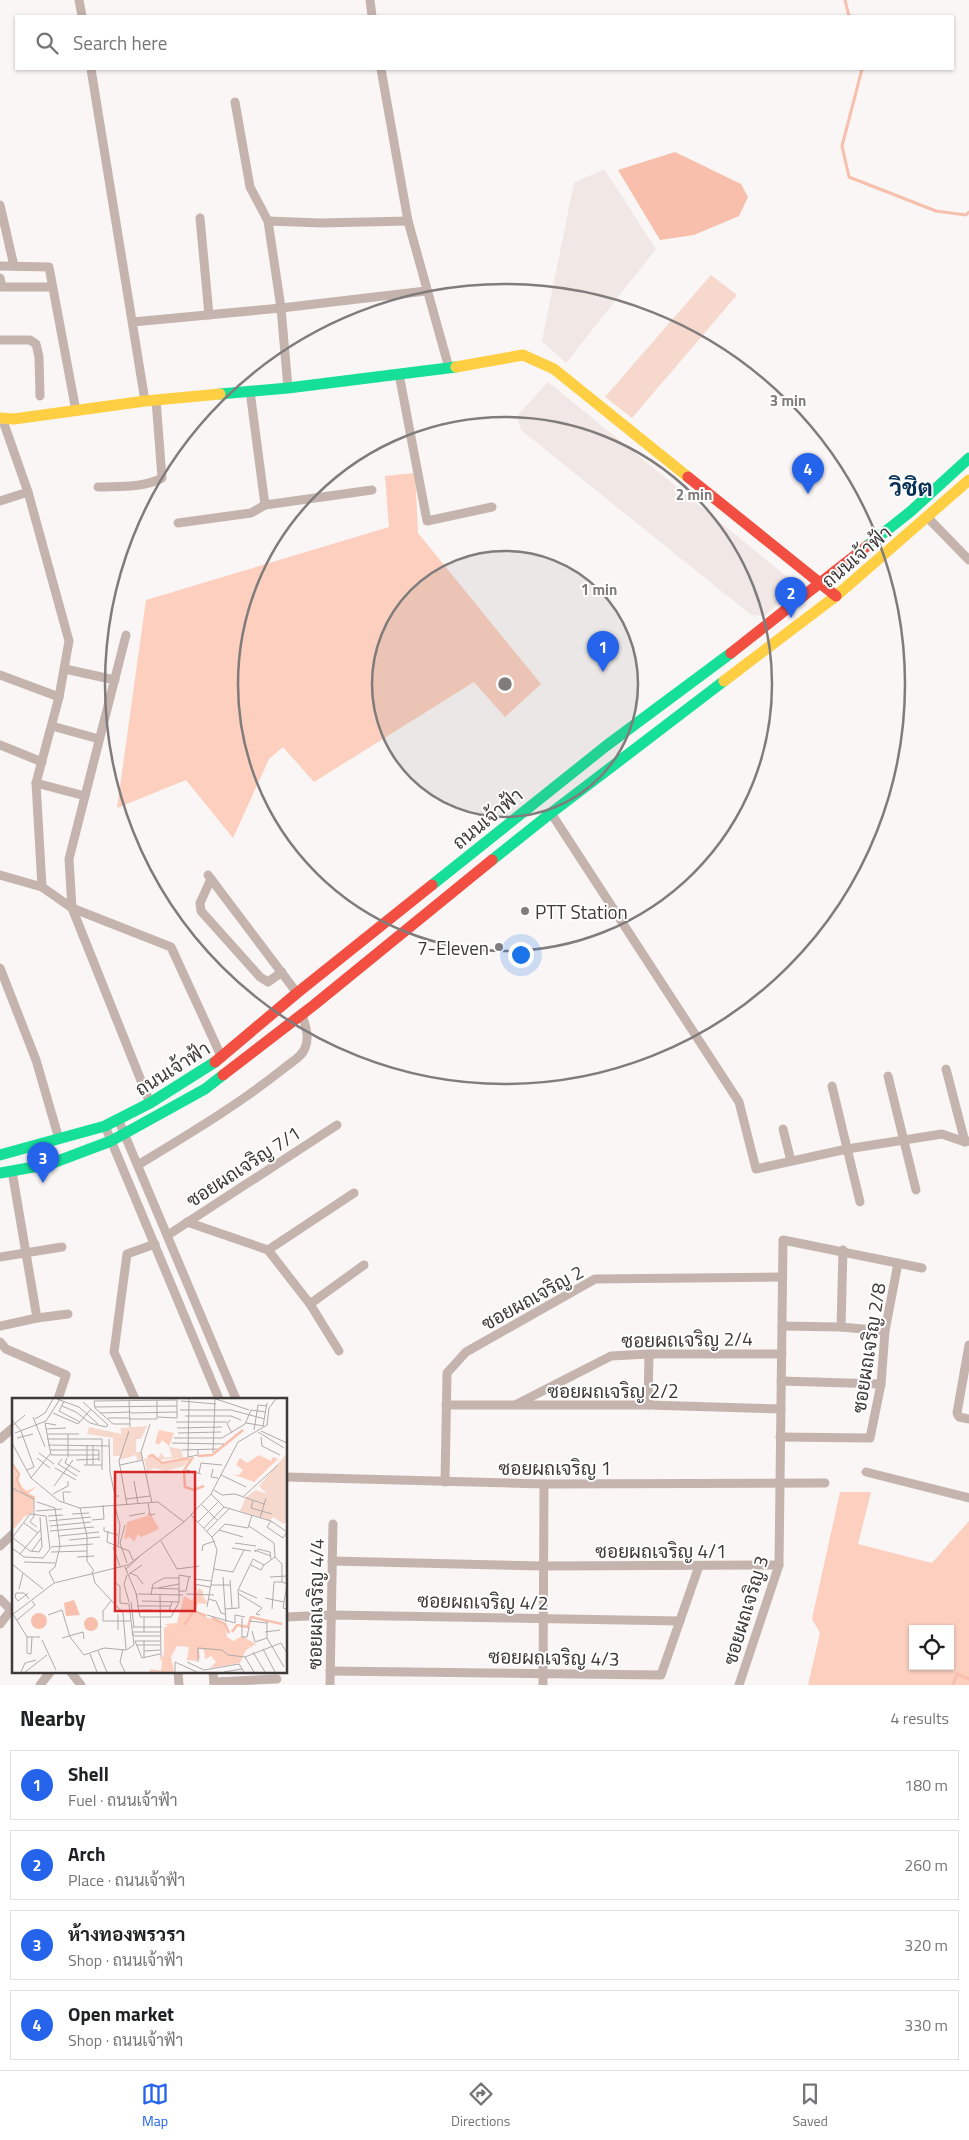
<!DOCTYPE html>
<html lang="en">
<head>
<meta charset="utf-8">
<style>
	:root { --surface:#fff; --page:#f6f6f6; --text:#202124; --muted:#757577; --line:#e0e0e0; --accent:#2563eb }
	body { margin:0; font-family:"Titillium Web",Sarabun,sans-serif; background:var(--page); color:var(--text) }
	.controls { position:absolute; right:15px; bottom:15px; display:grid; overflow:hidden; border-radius:0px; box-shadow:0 1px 4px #0004 }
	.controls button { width:45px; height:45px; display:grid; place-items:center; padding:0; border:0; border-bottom:1px solid var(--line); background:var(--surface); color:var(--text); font:25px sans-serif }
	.you { position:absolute; left:520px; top:954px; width:18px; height:18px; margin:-12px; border:4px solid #fff; border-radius:50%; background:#1a73e8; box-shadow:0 0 0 8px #1a73e833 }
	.badge { display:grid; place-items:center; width:32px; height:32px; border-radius:50%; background:var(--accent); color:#fff; font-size:16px; font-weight:700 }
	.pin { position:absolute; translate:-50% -41px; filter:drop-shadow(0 1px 2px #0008) }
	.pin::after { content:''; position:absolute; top:26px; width:18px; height:15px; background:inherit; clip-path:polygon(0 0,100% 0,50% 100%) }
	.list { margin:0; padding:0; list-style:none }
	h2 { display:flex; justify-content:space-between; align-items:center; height:65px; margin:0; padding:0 20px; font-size:21px }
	h2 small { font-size:16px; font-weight:400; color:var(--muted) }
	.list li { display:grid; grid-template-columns:32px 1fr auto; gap:15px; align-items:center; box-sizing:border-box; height:70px; margin:0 10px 10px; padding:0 10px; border:1px solid var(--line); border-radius:0px }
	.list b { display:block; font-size:19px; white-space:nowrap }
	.list p { margin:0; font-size:16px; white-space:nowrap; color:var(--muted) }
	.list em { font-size:16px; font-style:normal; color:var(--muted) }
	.icon { flex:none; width:28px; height:28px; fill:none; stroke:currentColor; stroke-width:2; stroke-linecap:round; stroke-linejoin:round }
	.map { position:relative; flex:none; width:969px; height:1685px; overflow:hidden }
	.search { position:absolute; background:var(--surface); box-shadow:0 1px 4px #0004; left:15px; right:15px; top:15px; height:55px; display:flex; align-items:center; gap:12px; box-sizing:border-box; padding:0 18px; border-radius:0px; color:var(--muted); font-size:19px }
	.sheet { height:385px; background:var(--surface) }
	nav { display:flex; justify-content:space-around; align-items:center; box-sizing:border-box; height:70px; border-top:1px solid var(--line); background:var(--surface); font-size:14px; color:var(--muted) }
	nav a { display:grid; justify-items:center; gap:2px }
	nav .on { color:var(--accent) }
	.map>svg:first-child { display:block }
</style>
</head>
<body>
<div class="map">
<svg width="969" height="1685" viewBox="0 0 969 1685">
	<rect width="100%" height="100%" fill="#faf6f5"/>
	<g fill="#f1e7e4">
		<path d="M604 169 656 249 566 363 542 341 574 183Z"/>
		<path d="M548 382 797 585 765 616 751 615 521 430 517 416Z"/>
	</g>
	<path fill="#f7d8cd" d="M711 275 737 295 632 418 605 397Z"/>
	<g fill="#fccfbf" fill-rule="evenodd">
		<path d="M415 473 418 533 541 684 505 717 474 682 314 782 283 747 269 759 233 838 186 780 117 808 146 600 389 527 385 476Z"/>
		<path d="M840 1492H871L858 1544 932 1563 969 1521V1685H808L820 1633 812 1619ZM913 1629H950V1666H913Z"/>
	</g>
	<path fill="#f7bfac" d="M675 152 741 184 748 197 739 216 694 235 660 240 618 170Z"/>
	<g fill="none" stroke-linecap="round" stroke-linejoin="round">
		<g stroke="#f7bfac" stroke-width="3">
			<path d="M845 0 849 16"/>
			<path d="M862 69 842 146 849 177 936 211 966 215 969 212"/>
			<path d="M953 1685 957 1674 969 1679"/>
		</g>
		<g stroke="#c5b4ae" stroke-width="9">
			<path d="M79 0 82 16"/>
			<path d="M370 0 372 16"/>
			<path d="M91 69 145 401"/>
			<path d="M381 69 408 221 449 368"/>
			<path d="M235 102 250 187 268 221 281 308 288 388"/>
			<path d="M0 205 14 266"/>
			<path d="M200 218 209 315"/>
			<path d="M268 221 321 223 408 221"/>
			<path d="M0 266 49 267 76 411"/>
			<path d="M0 278 2 287H52"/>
			<path d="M133 322 281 308 426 291"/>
			<path d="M0 340H30L36 344 39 357 40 396"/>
			<path d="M399 374 427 521 492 507"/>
			<path d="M250 391 265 505"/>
			<path d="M2 418 28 492 69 641 59 697 36 783 42 887"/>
			<path d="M98 487C118 486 144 488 162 478L156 400"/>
			<path d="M0 501 28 492"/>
			<path d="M928 518 969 560"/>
			<path d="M178 523 251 513 265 505 372 490"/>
			<path d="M126 635 69 859 72 908 150 1103"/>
			<path d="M65 669 115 680"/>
			<path d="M0 675 59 697"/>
			<path d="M52 726 99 739"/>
			<path d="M0 745 42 762"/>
			<path d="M36 783 85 796"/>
			<path d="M551 813 739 1102 756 1169 847 1149 942 1134 965 1142 969 1141"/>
			<path d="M0 875 42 887 72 908 171 947 222 1058"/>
			<path d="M208 875 297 993"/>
			<path d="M211 879 200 903 201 911 260 977 268 982 282 972"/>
			<path d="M0 968 36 1060 59 1139"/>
			<path d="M946 1069 965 1142"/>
			<path d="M888 1076 916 1190"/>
			<path d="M832 1086 860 1202"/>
			<path d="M118 1119 236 1399"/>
			<path d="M105 1126 219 1399"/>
			<path d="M783 1129 791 1161"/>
			<path d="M138 1165C187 1135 238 1105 283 1069 290 1063 302 1057 305 1048 310 1037 305 1025 302 1014"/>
			<path d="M12 1171 37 1318"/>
			<path d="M187 1222 268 1250 310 1304 339 1351"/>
			<path d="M168 1235 337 1125"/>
			<path d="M268 1250 354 1193"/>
			<path d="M0 1257 62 1247"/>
			<path d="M310 1304 364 1265"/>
			<path d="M0 1326 37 1318 68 1314"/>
			<path d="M782 1326 841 1327 885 1331"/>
			<path d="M841 1327 843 1250"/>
			<path d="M0 1342 6 1349 66 1375 58 1399"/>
			<path d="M969 1345 957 1413 959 1417 969 1419"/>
			<path d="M781 1381 881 1384"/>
			<path d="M135 1399 114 1352 127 1254 155 1244"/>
			<path d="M517 1404 611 1356 649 1354H782"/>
			<path d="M446 1405H648L781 1409"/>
			<path d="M648 1405 649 1354"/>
			<path d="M780 1437 870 1438 881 1384 885 1331 898 1263"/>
			<path d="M0 1439 14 1427"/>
			<path d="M866 1472 969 1498"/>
			<path d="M286 1477 544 1484 825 1483"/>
			<path d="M445 1482 447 1373 466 1352 595 1279 782 1277"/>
			<path d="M0 1546 14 1533"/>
			<path d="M332 1561 543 1566 779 1565"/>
			<path d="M0 1599 14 1613"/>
			<path d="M286 1617 331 1615 680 1621"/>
			<path d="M0 1624 11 1610"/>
			<path d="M70 1671 81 1685"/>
			<path d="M178 1671 179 1685"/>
			<path d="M213 1671 214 1685"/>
			<path d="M330 1671 661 1675 699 1566"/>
			<path d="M214 1682 277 1679"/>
			<path d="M40 1685 51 1671"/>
			<path d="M330 1685 333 1524"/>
			<path d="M543 1685 544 1484"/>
			<path d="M739 1685 779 1565 783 1240 922 1268"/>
		</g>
		<g stroke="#16e098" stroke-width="11">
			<path d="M220 394 288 388 456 367"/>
			<path d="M867 546 910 512 969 458"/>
			<path d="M492 860 551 813 724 681"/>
			<path d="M432 885 606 746 731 653"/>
			<path d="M0 1155 105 1126 150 1103 215 1062"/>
			<path d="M0 1173 50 1164 111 1141 205 1089 223 1075"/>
		</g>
		<g stroke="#ffcf43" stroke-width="11">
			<path d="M456 367 523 355 554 369 688 477"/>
			<path d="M0 418 14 419 145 401 220 394"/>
			<path d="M724 681 836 596 969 480"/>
		</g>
		<g stroke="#f24e42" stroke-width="11">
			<path d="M688 477 836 596"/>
			<path d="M731 653 867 546"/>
			<path d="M215 1062 297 993 432 885"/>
			<path d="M223 1075 314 1005 492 860"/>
		</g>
	</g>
	<circle cx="505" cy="684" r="133" fill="#7f7c7b" fill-opacity=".12"/>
	<g fill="none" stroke="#7f7c7b" stroke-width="2.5">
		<circle cx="505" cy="684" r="133"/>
		<circle cx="505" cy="684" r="267"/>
		<circle cx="505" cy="684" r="400"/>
	</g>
	<g fill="#7f7c7b" stroke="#fff" stroke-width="2">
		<circle cx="525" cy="911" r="5"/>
		<circle cx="499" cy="947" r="5"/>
	</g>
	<g text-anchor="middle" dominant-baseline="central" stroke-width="4" stroke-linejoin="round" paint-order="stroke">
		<g font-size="19" fill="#3d3a39" stroke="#fff">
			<text transform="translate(856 556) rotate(-40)">ถนนเจ้าฟ้า</text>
			<text transform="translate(487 818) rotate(-39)">ถนนเจ้าฟ้า</text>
			<text transform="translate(172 1068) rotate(-32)">ถนนเจ้าฟ้า</text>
			<text transform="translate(243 1166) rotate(-33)">ซอยผถเจริญ 7/1</text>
			<text transform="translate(532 1297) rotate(-29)">ซอยผถเจริญ 2</text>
			<text transform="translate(687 1339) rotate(-1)">ซอยผถเจริญ 2/4</text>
			<text transform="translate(868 1348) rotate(-81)">ซอยผถเจริญ 2/8</text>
			<text x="613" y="1390">ซอยผถเจริญ 2/2</text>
			<text x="555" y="1467">ซอยผถเจริญ 1</text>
			<text x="661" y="1550">ซอยผถเจริญ 4/1</text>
			<text transform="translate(483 1601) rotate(1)">ซอยผถเจริญ 4/2</text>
			<text transform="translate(315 1604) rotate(-89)">ซอยผถเจริญ 4/4</text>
			<text transform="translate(745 1610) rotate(-73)">ซอยผถเจริญ 3</text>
			<text transform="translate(554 1657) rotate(1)">ซอยผถเจริญ 4/3</text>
		</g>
		<g font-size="19" fill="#3d3a39" stroke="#fff" text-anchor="start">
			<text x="535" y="911">PTT Station</text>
			<text x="489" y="947" text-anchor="end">7-Eleven</text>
		</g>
		<g font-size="24" font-weight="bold" fill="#073156" stroke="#fff">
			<text x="911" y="487">วิชิต</text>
		</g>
	</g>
	<g transform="translate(12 1398)">
		<rect width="275" height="275" fill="#faf6f5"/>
		<path d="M135 28 129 41H124V54H129L131 61 125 62 124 57 108 62 109 58H101V40L75 36 77 29 110 36 108 30ZM157 49 169 51 171 60 145 62 149 55 153 60 160 59ZM275 55V121L272 126 261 119 258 122 228 113 234 99 244 92 255 96 247 88ZM140 58 150 65 179 60 172 68 154 73 142 70 135 74 132 61Z" fill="#f7d8cd"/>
		<path d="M147 32 162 35 157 48 150 42 147 47 143 45ZM247 57 259 63 261 59 266 61 242 84 220 76 227 77 231 72 224 67 228 60 235 65ZM2 69 8 88 15 93 25 88 16 96 22 101 21 115 13 118 0 133ZM137 113 147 131 129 139 126 136 122 144 118 139 112 141 115 124 135 118ZM187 190 191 193V198L195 204 194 206 186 205 183 215 213 226 215 239 221 243 230 238 244 246 234 252 228 265 198 270 204 264 199 258 193 261 192 252 187 251 188 260 184 263 175 262 177 249 165 248 159 259 162 274H137L139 271 149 273 150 263 147 260 151 259 152 254V230L156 228 152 226 165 225 172 198 180 203Z" fill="#fccfbf"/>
		<path d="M62 202 68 217 54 218 52 205ZM19 223a8 8 0 1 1 16 0a8 8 0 1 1-16 0ZM72 226a7 7 0 1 1 14 0a7 7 0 1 1-14 0Z" fill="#f7bfac"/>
		<path fill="none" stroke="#f7bfac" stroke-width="2.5" d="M186 58 200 57 231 32M136 59 140 57 150 65 177 60M181 59 172 72 173 89 182 92 192 88M0 66 7 76 5 82 11 94 23 100M200 220 213 226 217 235M172 227 182 213 194 218M220 234 225 227 236 229 239 219 270 226"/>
		<path fill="none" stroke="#aeabaa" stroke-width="1" d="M45 1 67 9 86 26M177 1 176 59 186 57V52M204 1 237 12M117 2 118 29M52 3 47 13 68 24M82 3 165 2M82 3 83 10 101 26H118M169 3 204 6M50 8 64 14 78 25 94 29 96 27 71 4M83 9 165 8M168 12H219L253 21M41 15 66 26 79 11M88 15 119 14M119 15 165 14M173 18H219L229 22M21 19 33 49M146 19 165 20V2M96 20H118M23 21 33 15 41 1M118 21H145V2M0 22 9 33 22 69 15 72M218 22 215 26 220 35M164 24H215M234 25 252 28M138 26 129 54 140 105M44 27 33 25 39 57H87M0 28 13 17M251 28 255 5M165 30 210 29M34 31 54 30M242 32 246 7 255 8M249 33 275 45M246 34 272 50M3 35 34 23 48 1M166 35 209 34M35 36H67M249 39 250 48 268 57M5 40 21 36M162 40H210L233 26 239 12 254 14M35 41H90V72M97 41 98 74 103 98H107M0 45 19 80 47 103 68 110 146 104 172 124M160 45 212 46M36 47 97 48M75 47V67M38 52H87V63M170 52 205 51M201 54 203 1M27 55 42 66M56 59V36M25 60 38 70M55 60 53 65 68 74M50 61 46 66 65 78M64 62 87 61M72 67H90M81 67V47M108 67 131 62M43 70 64 82M201 71 199 79 206 80M174 72 189 76M187 75 189 65 210 67M209 77 234 89M19 80 38 56M122 83 126 106M42 88 61 62M0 90 22 101V118L18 124 25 129M202 92 210 97 223 96 252 106M41 96 56 88V83M199 96 212 109 259 123 275 134M232 98 266 67M114 101 138 98M241 103 239 110 260 116M25 104 43 110 48 148 43 169 37 174 42 184M52 104 51 94H59M136 105 138 117 143 116M115 107 107 63 117 33M190 107 205 122M103 109 108 127 106 148M68 110 75 138V163L82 173M24 113 50 111M60 116 77 115M179 117 200 139 205 152 195 209M36 118 51 117M117 118 133 115M248 120 254 100M80 122 92 121 91 107M37 123 79 119M259 123 255 129 271 140 275 134M186 124 206 104M12 125 26 135M113 127 108 145 115 165M38 128 79 124M237 128 262 145 263 159 270 166V184L275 186M92 129V133L106 137M192 130 212 109M207 132 231 139M38 133 82 129M96 133 95 144 117 153 121 162M195 133 217 111M47 138 87 134M200 139 213 126 236 130 240 117M0 140 18 116 34 118 38 151 31 160 12 159 0 150M1 140 18 153 27 154 30 149 28 119M57 142 88 139M149 143 165 171 187 168M223 145 244 148M39 149 81 146M101 149 108 168M220 150 239 153M242 152 259 158M20 153 29 140M190 153 191 147 203 143M39 154 75 153M243 154 246 151 258 154 259 161M8 156 29 131M65 159 82 158M12 164 43 165M0 166 31 191M239 167 249 172 252 167M113 169 124 195M114 171 128 158M202 171 221 174 232 152M80 173 83 185 111 215 114 251M118 175 125 178 131 186M117 176 130 167M115 177 112 186 117 204M211 179 214 224M258 179 275 178M218 182 220 210M182 186 198 189M199 187H218M275 187 271 210 275 211M139 190 167 191M146 190 167 186M7 191 11 175M184 192 183 181 199 183M227 192 245 200M167 193H174L177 179M16 195 14 197 6 203 3 199 4 195H12L14 197 17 201M126 196 171 197M174 196 202 197M227 196 250 210 244 216 248 217M139 197 141 186 152 180H167M148 197 149 259M125 199 124 195 128 219H159L167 204V177L179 179M253 200 272 204M196 201 204 203 209 215 213 216M99 203 91 213V223H118M130 203 167 204M119 204 122 229M125 208H159M213 211 227 210 226 192 241 161 252 167 263 159M260 211 262 184H270M130 212 157 213 160 204M1 216 15 239H28M106 216V232M0 217 42 185 116 167 172 124 199 96 226 44 255 27 257 10 264 1M36 217 50 212 58 239 72 257 92 250 114 252 122 247 117 206 108 205V188L102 184M195 217 223 225V217L233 219M230 220V239H235L237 229M5 222 23 207 20 203M237 223 255 225M255 223V240L272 269M120 229H150M240 233 243 244 255 240M253 234 268 232M132 235V219M148 238H122L120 234H148M15 239V255L19 256 20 239M50 240 71 234 72 241M30 242 44 272M132 243V259M148 243H123L130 260 148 256M124 247H148M111 251 108 264 113 274M251 251 263 274M86 253 95 274M132 253 148 252M241 254 253 274M78 256 85 274M233 259 269 245 275 255M175 264 192 272 227 266 232 274M186 264V250L210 252 216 257 233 259 242 274M9 274 13 265 24 262M13 274 35 257M163 274V264L185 274M212 274 230 271"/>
		<path fill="#d62828" fill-opacity="0.15" stroke="#d62828" stroke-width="2.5" d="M103 74H183V213H103Z"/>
		<rect width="275" height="275" fill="none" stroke="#3d3a39" stroke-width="2.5"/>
	</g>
	<circle cx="505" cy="684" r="8" fill="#7f7c7b" stroke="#fff" stroke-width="2.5"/>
	<g font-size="15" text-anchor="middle" font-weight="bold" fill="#7f7c7b" stroke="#fff" stroke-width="4" stroke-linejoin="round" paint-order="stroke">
		<text x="788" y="406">3 min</text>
		<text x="694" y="500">2 min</text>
		<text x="599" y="595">1 min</text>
	</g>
</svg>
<div class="controls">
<button><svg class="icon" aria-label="locate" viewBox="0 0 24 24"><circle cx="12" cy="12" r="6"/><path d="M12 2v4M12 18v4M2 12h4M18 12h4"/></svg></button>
</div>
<div class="you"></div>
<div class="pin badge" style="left:603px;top:672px">1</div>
<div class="pin badge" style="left:791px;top:618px">2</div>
<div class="pin badge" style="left:43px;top:1183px">3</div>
<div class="pin badge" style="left:808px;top:494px">4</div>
<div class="search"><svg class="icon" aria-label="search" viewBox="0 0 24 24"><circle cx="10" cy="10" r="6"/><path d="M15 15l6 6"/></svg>Search here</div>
</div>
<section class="sheet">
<h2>Nearby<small>4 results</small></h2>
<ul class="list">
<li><span class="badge">1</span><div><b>Shell</b><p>Fuel · ถนนเจ้าฟ้า</p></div><em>180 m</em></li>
<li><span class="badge">2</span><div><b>Arch</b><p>Place · ถนนเจ้าฟ้า</p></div><em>260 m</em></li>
<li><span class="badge">3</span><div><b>ห้างทองพรวรา</b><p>Shop · ถนนเจ้าฟ้า</p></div><em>320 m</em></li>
<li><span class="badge">4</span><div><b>Open market</b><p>Shop · ถนนเจ้าฟ้า</p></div><em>330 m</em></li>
</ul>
</section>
<nav>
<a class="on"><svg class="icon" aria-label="map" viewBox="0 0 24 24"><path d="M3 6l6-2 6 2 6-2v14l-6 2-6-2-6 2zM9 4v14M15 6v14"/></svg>Map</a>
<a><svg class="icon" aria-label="directions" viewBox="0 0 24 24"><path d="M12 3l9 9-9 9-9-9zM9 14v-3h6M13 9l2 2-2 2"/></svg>Directions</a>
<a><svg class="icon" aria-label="saved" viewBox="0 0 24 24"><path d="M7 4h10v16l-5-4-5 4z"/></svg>Saved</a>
</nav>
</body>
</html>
